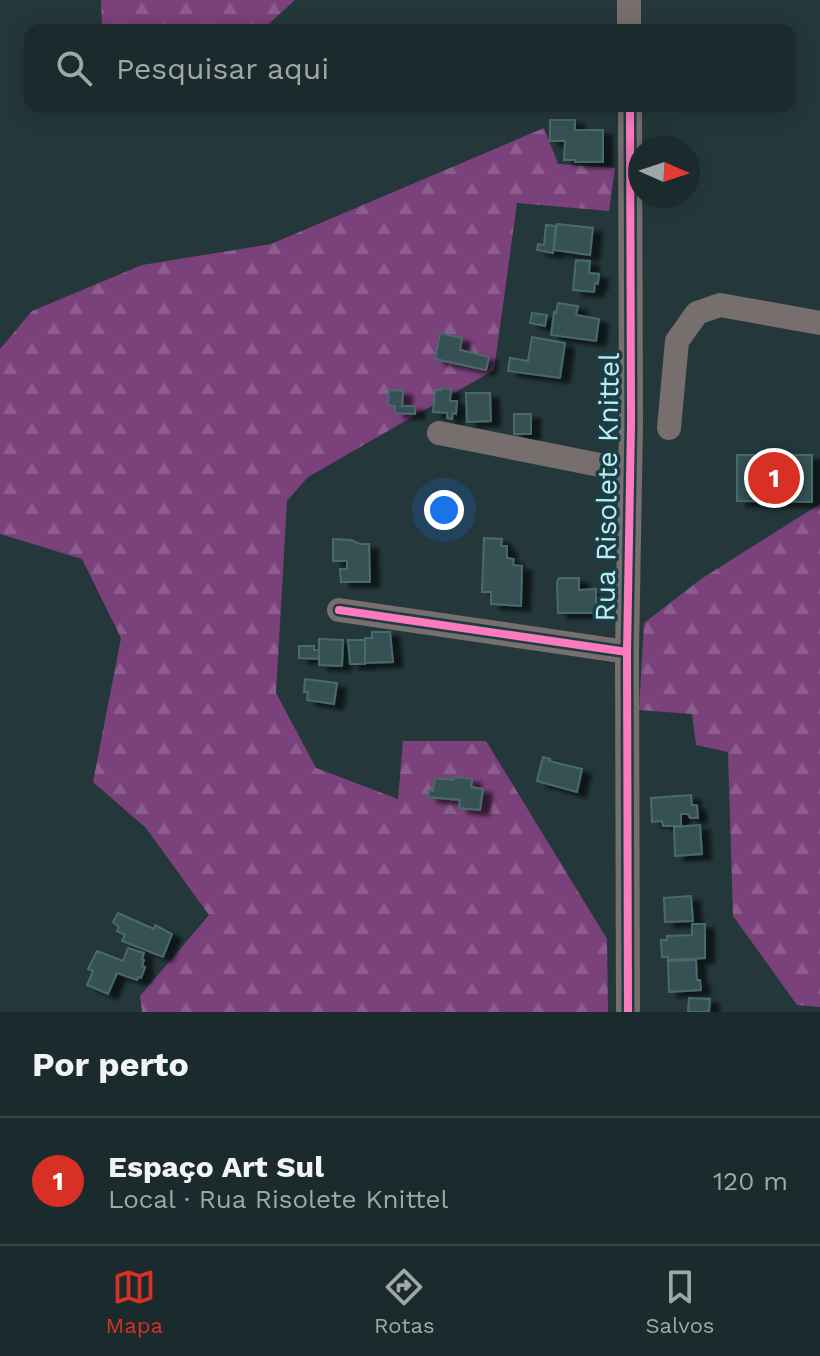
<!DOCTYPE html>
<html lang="pt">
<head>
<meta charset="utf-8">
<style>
	:root { --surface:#1b2a2c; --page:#243234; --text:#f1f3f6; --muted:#a0a7a9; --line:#394648; --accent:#d93025 }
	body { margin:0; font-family:"Work Sans",sans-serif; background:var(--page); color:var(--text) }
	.compass { position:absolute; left:628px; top:136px; width:72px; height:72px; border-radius:50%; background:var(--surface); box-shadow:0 4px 20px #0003; rotate:93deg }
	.you { position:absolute; left:444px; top:510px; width:28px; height:28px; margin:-20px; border:6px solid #fff; border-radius:50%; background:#1a73e8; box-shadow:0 0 0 12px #1a73e833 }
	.badge { display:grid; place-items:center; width:52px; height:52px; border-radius:50%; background:var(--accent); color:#fff; font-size:26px; font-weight:700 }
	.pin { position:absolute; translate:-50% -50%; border:4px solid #fff; box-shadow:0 2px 8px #0006 }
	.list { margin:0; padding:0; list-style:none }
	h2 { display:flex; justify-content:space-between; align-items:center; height:104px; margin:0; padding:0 32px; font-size:34px }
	h2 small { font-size:26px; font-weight:400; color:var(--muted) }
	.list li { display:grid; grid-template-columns:52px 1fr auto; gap:24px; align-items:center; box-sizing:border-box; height:128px; padding:0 32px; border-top:2px solid var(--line) }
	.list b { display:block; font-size:30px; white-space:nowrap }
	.list p { margin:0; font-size:26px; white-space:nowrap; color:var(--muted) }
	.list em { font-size:26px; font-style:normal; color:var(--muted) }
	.icon { flex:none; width:44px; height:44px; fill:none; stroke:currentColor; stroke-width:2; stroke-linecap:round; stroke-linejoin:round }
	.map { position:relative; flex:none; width:820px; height:1012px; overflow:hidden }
	.search { position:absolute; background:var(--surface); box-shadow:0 4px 20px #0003; left:24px; right:24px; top:24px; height:88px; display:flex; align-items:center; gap:20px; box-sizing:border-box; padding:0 28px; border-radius:16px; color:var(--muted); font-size:30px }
	.sheet { height:232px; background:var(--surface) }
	nav { display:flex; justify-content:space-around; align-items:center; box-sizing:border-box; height:112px; border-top:2px solid var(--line); background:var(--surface); font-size:22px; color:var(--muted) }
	nav a { display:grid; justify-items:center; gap:4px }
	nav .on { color:var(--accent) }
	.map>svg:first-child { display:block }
</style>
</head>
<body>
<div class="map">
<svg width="820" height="1012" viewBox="0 0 820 1012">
	<defs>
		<pattern id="forest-firs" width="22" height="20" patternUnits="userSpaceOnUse" patternTransform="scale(2)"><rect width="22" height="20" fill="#7a417a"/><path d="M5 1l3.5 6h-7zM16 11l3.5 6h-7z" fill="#8b5d8e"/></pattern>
		<filter id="shadow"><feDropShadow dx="9" dy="5" stdDeviation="2" flood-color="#0009"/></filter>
	</defs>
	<rect width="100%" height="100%" fill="#24383b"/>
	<g fill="url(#forest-firs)">
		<path d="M101 0H295L262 30H102Z"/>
		<path d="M544 128 558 164 615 168 609 211 517 203 494 370 308 477 287 501 276 693 316 768 398 799 403 741H486L607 939 608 1012H142L140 996 209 915 146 828 93 782 121 638 82 559 0 534V349L32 311 142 265 271 244Z"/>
		<path d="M820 504V1007L797 1005 733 916 728 752 696 745 692 714 639 710 644 623 701 579Z"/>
	</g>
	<g fill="#355152" stroke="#4a6a6a" stroke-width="2" filter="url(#shadow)">
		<path d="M550 120H575V130H603V162H575V160H564L565 141H550Z"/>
		<path d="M557 224 593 228 590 255 554 250Z"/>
		<path d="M546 225 556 226 553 253 537 250 538 244 544 245Z"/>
		<path d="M576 260 590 261 589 273 599 274 598 284 595 283 594 292 573 290Z"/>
		<path d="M558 303 578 306 576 315 599 319 596 341 551 335 554 312 556 313Z"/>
		<path d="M532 313 547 315 545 326 530 323Z"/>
		<path d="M440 333 462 338 460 350 489 357 486 370 435 359Z"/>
		<path d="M532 337 565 343 560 378 508 371 510 358 528 361Z"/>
		<path d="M441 388 451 389 450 401H457L456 414 453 413 452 419 447 418V413L433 412 435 390H441Z"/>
		<path d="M389 390 403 391 402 406H415V414L395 413V406L388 405Z"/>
		<path d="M466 393H490L491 421 467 422Z"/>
		<rect x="514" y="414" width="17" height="20"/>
		<path d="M737 455H812V502L737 501Z"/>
		<path d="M484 538 502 539 501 546H507V558L514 559 513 565 522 566 521 606 491 604V592H482Z"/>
		<path d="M333 539 351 540 360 544H369L370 582H341L340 569H347V561H333Z"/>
		<path d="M560 578H579V590L596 589V613H558L557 583 558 579Z"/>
		<path d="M372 632H390L393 662 365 663V638H372Z"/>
		<path d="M319 639 343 640 342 666 319 665Z"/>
		<path d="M348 640H365V664H350Z"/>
		<path d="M299 646H314V650H319V659L299 658Z"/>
		<path d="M305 679 337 683 334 704 307 700 308 692H304Z"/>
		<path d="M543 757 550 759 549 761 582 769 577 792 537 781Z"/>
		<path d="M454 777 472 779 471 787 483 789 480 810 459 808 460 800 428 797 429 790 433 791 435 778 453 780Z"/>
		<path d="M691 795 692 805H697L698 818H690L688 814H681V826H663L662 821 652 822 651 798Z"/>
		<path d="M700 825 702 854 675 856 674 827Z"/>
		<path d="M691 896 693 921 665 922 664 898Z"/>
		<path d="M118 913 154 929 155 925 172 934 163 957 122 941 125 935 117 931 119 927 113 922Z"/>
		<path d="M692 924H705V958L668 960V957H662L661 940H667V936L692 935Z"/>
		<path d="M128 948 144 953 142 959 144 960 142 966 145 967 141 978 138 977 137 980 117 973 108 994 87 985 93 971 88 969 97 951 123 961Z"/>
		<path d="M696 960 697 980H700L701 990 669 992 668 961Z"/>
		<path d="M689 998 710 999 709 1012H688Z"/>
	</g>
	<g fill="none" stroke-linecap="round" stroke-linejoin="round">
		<g stroke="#766f6e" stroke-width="24">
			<path d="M629 0V30"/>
			<path d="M669 428 677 341 697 313 720 305 820 323"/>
			<path d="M439 433 630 471"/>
			<path d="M339 610 627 652"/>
			<path d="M628 1012 627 652 631 424 630 106"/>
		</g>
		<defs>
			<g id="cycleway">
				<path d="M339 610 627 652"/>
				<path d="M628 1012 627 652 631 424 630 106"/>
			</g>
		</defs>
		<use href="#cycleway" stroke="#1b3e44" stroke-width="13"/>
		<use href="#cycleway" stroke="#fd7abc" stroke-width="8"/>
	</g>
	<g text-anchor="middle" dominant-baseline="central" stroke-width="7" stroke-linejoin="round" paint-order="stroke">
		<g font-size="28" fill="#bcedf6" stroke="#1b3e44">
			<text transform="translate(607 487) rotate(-89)">Rua Risolete Knittel</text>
		</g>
	</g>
</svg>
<svg class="compass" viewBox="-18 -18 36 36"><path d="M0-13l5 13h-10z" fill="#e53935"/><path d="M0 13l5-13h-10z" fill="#a0a7a9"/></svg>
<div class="you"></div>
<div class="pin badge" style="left:774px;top:478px">1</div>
<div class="search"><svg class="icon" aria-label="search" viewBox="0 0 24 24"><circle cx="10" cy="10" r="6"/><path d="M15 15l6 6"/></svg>Pesquisar aqui</div>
</div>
<section class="sheet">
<h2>Por perto<small></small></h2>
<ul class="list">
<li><span class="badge">1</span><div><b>Espaço Art Sul</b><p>Local · Rua Risolete Knittel</p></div><em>120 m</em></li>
</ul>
</section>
<nav>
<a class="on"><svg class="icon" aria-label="map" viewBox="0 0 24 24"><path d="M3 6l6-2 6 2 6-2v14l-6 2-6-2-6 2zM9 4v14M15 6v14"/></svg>Mapa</a>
<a><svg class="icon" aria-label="directions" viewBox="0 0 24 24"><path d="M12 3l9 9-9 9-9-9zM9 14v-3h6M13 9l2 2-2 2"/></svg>Rotas</a>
<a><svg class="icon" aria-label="saved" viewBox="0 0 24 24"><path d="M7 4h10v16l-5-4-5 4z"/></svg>Salvos</a>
</nav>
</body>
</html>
